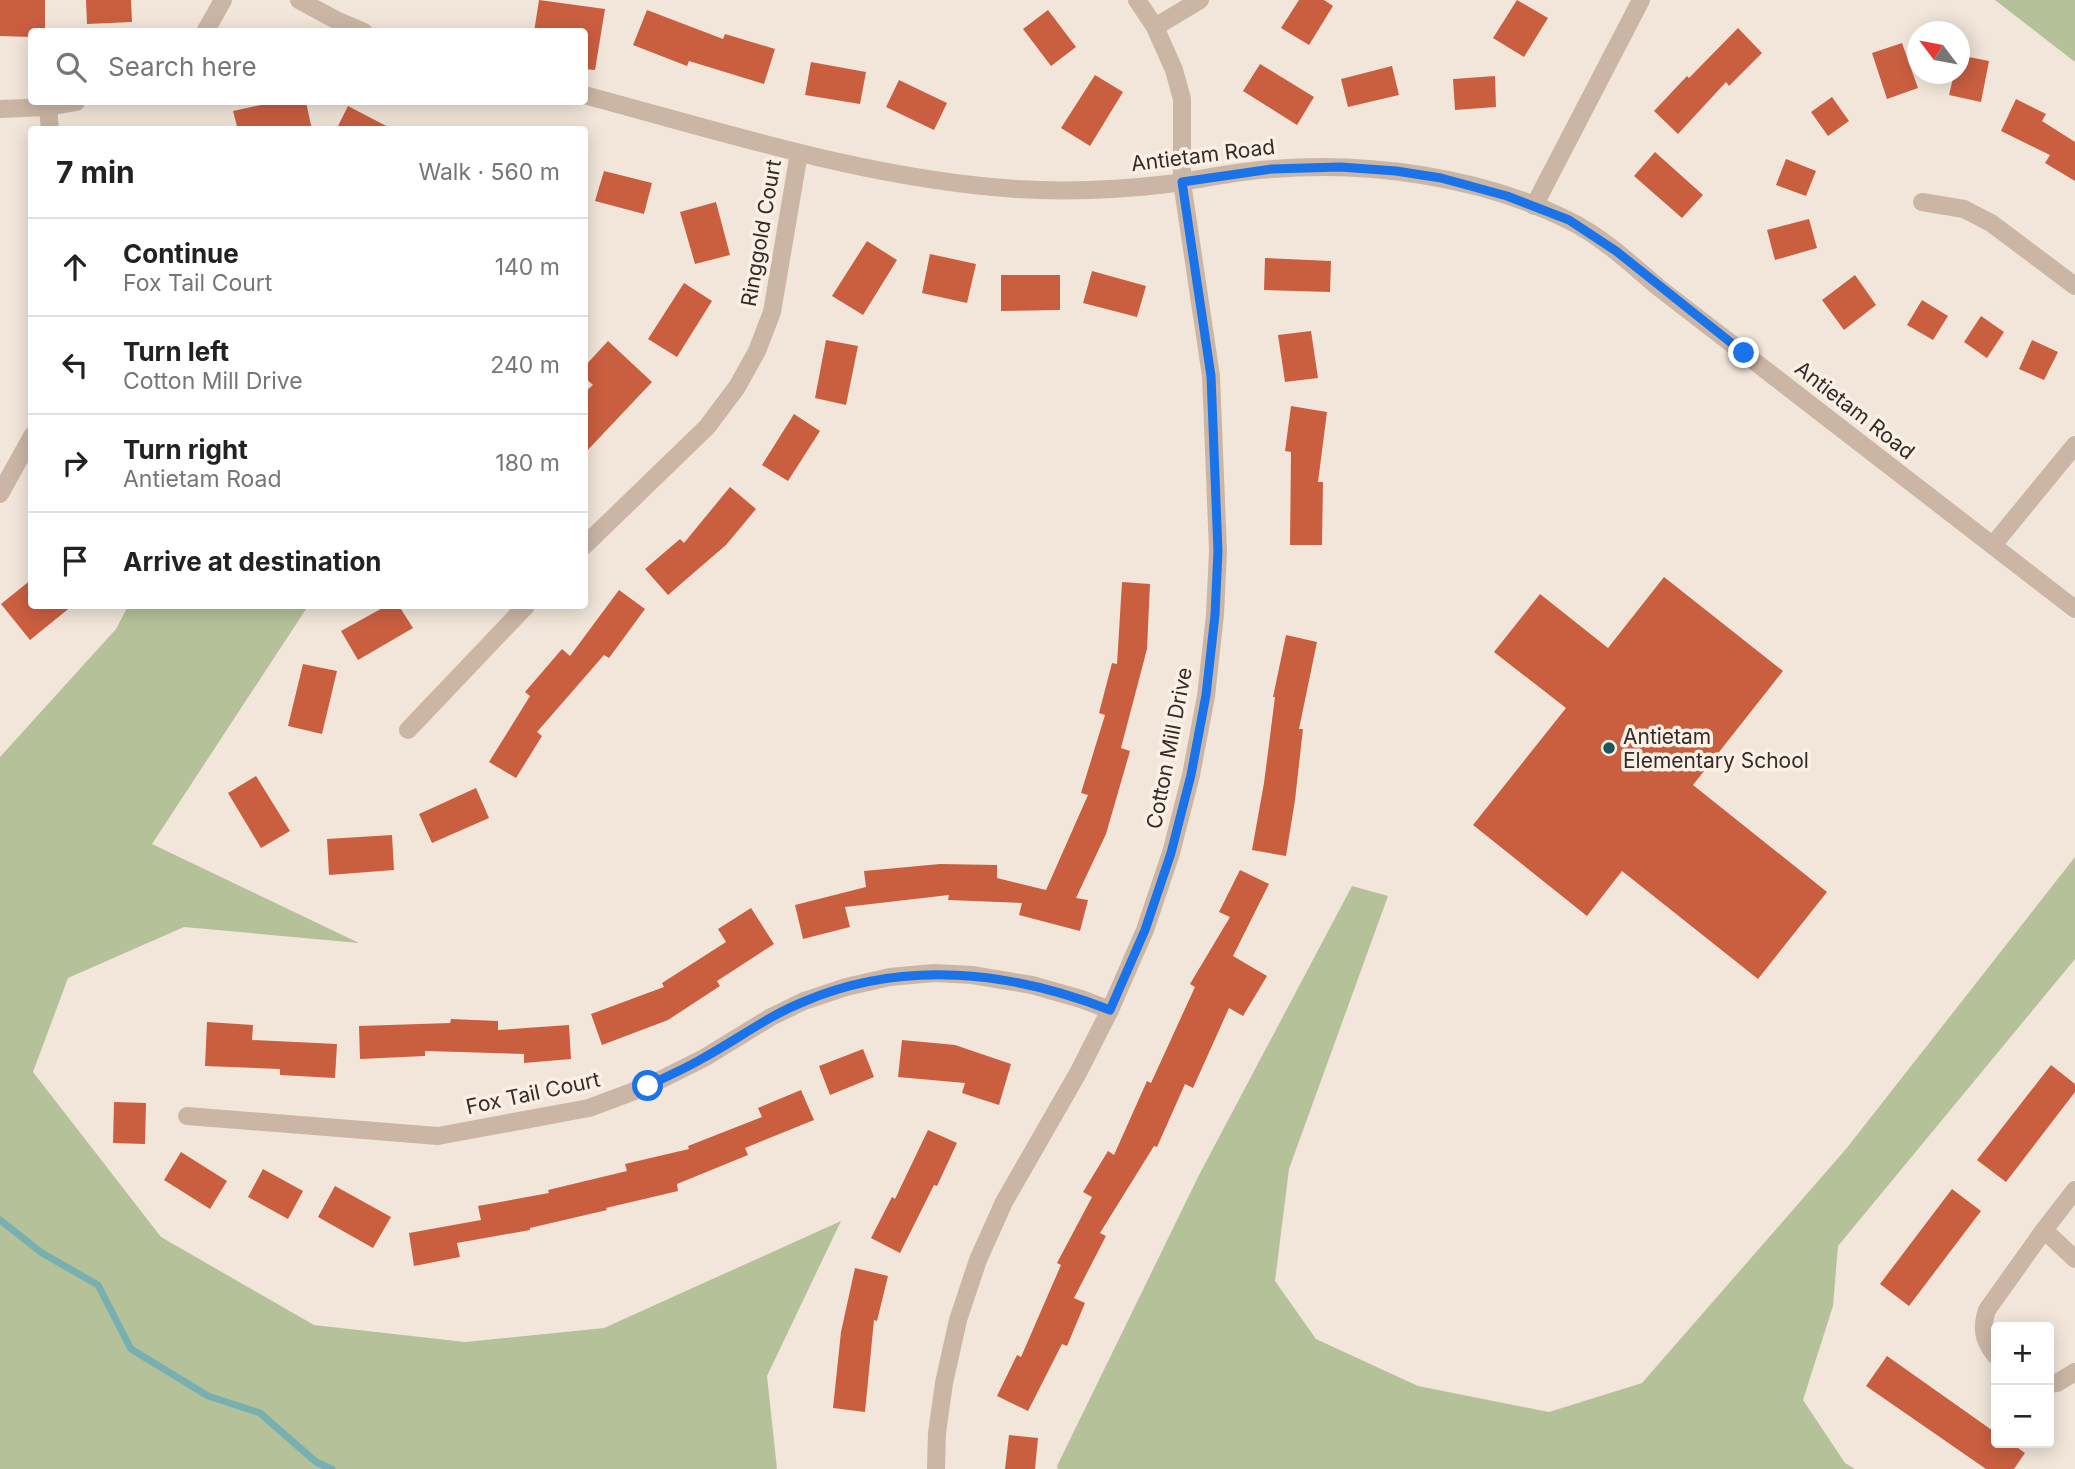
<!DOCTYPE html>
<html lang="en">
<head>
<meta charset="utf-8">
<style>
	:root { --surface:#fff; --page:#f2f2f2; --text:#222; --muted:#767676; --line:#e0e0e0 }
	body { margin:0; font-family:Inter,sans-serif; background:var(--page); color:var(--text) }
	.controls { position:absolute; right:21px; bottom:21px; display:grid; overflow:hidden; border-radius:7px; box-shadow:0 4px 18px #0003 }
	.controls button { width:63px; height:63px; display:grid; place-items:center; padding:0; border:0; border-bottom:2px solid var(--line); background:var(--surface); color:var(--text); font:35px sans-serif }
	.compass { position:absolute; left:1907px; top:21px; width:63px; height:63px; border-radius:50%; background:var(--surface); box-shadow:0 4px 18px #0003; rotate:302deg }
	.stop { position:absolute; width:21px; height:21px; margin:-16px; border:5px solid #1a73e8; border-radius:50%; background:#fff }
	.stop.end { background:#1a73e8; border-color:#fff; box-shadow:0 2px 7px #0008 }
	.list { margin:0; padding:0; list-style:none }
	h2 { display:flex; justify-content:space-between; align-items:center; height:91px; margin:0; padding:0 28px; font-size:30px }
	h2 small { font-size:23px; font-weight:400; color:var(--muted) }
	.list li { display:grid; grid-template-columns:46px 1fr auto; gap:21px; align-items:center; box-sizing:border-box; height:98px; padding:0 28px; border-top:2px solid var(--line) }
	.list b { display:block; font-size:26px; white-space:nowrap }
	.list p { margin:0; font-size:23px; white-space:nowrap; color:var(--muted) }
	.list em { font-size:23px; font-style:normal; color:var(--muted) }
	.icon { flex:none; width:38px; height:38px; fill:none; stroke:currentColor; stroke-width:2; stroke-linecap:round; stroke-linejoin:round }
	.map { position:relative; flex:none; width:2075px; height:1469px; overflow:hidden }
	.search { position:absolute; background:var(--surface); box-shadow:0 4px 18px #0003; left:28px; top:28px; width:560px; height:77px; display:flex; align-items:center; gap:18px; box-sizing:border-box; padding:0 24px; border-radius:7px; color:var(--muted); font-size:26px }
	.panel { position:absolute; background:var(--surface); box-shadow:0 4px 18px #0003; left:28px; top:126px; width:560px; height:483px; border-radius:7px }
	.map>svg:first-child { display:block }
</style>
</head>
<body>
<div class="map">
<svg width="2075" height="1469" viewBox="0 0 2075 1469">
	<rect width="100%" height="100%" fill="#f2e6da"/>
	<g fill="#b5c299">
		<path d="M1995 0H2075V62Z"/>
		<path d="M128 606H308L152 844 359 943 184 927 68 978 33 1072 161 1237 314 1325 465 1342 604 1328 841 1221 767 1376 777 1469H0V757L116 629Z"/>
		<path d="M2075 857V959L1838 1246 1833 1306 1803 1400 1845 1463 1855 1469H1058L1057 1466 1199 1175 1352 886 1388 896 1289 1169 1275 1281 1316 1339 1418 1386 1549 1412 1642 1383 1846 1149Z"/>
	</g>
	<g fill="none" stroke-linecap="round" stroke-linejoin="round">
		<path stroke="#78afb0" stroke-width="7" d="M0 1220 42 1253 98 1285 131 1349 208 1396 260 1413 316 1462 332 1469"/>
	</g>
	<g fill="#ca5f40">
		<path d="M0 0H45V32H32V37L0 36Z"/>
		<path d="M86 0H131L132 22 87 24Z"/>
		<path d="M539 0 605 9 595 70 584 69V32H534Z"/>
		<path d="M1299 0H1324L1333 6 1309 45 1281 28Z"/>
		<path d="M1517 0 1548 18 1524 57 1493 38Z"/>
		<path d="M647 10 723 39 725 34 775 49 764 84 689 61 687 66 633 45Z"/>
		<path d="M1048 10 1076 47 1051 66 1023 29Z"/>
		<path d="M1738 28 1762 53 1729 86 1726 82 1678 134 1654 111 1687 76 1689 78Z"/>
		<path d="M1902 43 1918 88 1887 99 1872 53Z"/>
		<path d="M1959 55 1989 61 1981 102 1949 95 1954 74H1959Z"/>
		<path d="M811 62 866 72 860 104 805 95Z"/>
		<path d="M1260 64 1314 97 1297 125 1243 91Z"/>
		<path d="M1392 66 1399 95 1348 107 1341 79Z"/>
		<path d="M1095 75 1123 92 1090 146 1061 128Z"/>
		<path d="M1495 76 1496 107 1455 110 1453 79Z"/>
		<path d="M899 80 947 103 934 130 886 107Z"/>
		<path d="M1832 97 1849 121 1828 136 1811 112Z"/>
		<path d="M2016 99 2046 114 2042 121 2075 142V181L2045 163 2050 155 2001 131Z"/>
		<path d="M274 102H306L312 130H238L233 111Z"/>
		<path d="M348 106 394 130H336Z"/>
		<path d="M1655 152 1703 195 1682 218 1634 176Z"/>
		<path d="M1786 159 1816 171 1806 196 1776 185Z"/>
		<path d="M604 171 652 183 644 214 595 201Z"/>
		<path d="M716 202 730 255 695 264 680 212Z"/>
		<path d="M1809 219 1817 248 1775 260 1767 230Z"/>
		<path d="M867 241 897 260 863 315 832 296Z"/>
		<path d="M930 254 976 264 967 303 922 293Z"/>
		<path d="M1265 258 1331 261 1330 292 1264 290Z"/>
		<path d="M1092 271 1146 286 1137 317 1083 303Z"/>
		<path d="M1001 275H1060V310L1001 311Z"/>
		<path d="M1855 275 1876 305 1844 330 1822 300Z"/>
		<path d="M684 283 712 301 677 357 648 339Z"/>
		<path d="M1922 300 1948 316 1933 340 1907 325Z"/>
		<path d="M1981 316 2004 332 1987 358 1964 342Z"/>
		<path d="M1311 331 1318 378 1285 382 1278 335Z"/>
		<path d="M826 340 858 346 846 405 815 398Z"/>
		<path d="M2032 340 2058 352 2044 380 2019 369Z"/>
		<path d="M608 341 652 382 584 454V393L593 385 584 377V367Z"/>
		<path d="M1291 406 1327 412 1318 482H1323L1322 545H1290L1291 452 1285 451Z"/>
		<path d="M794 414 820 431 788 481 762 465Z"/>
		<path d="M730 487 756 509 726 545 668 595 645 569 680 539 684 543Z"/>
		<path d="M1664 577 1783 671 1693 785 1827 892 1758 979 1622 871 1587 916 1473 825 1566 708 1494 652 1540 594 1608 648Z"/>
		<path d="M32 579V606H72L30 640 1 604Z"/>
		<path d="M1122 582 1150 584 1147 649 1121 748 1130 751 1106 834 1076 898 1088 900 1080 931 1019 915 1022 903 948 900 949 895 845 907 850 927 803 939 795 905 866 887 864 871 940 864 997 865V878L1046 890 1088 795 1081 793 1105 715 1099 713 1112 663 1117 664Z"/>
		<path d="M619 590 645 609 609 658 604 655 537 732 542 736 516 778 489 762 530 696 525 692 562 649 570 656Z"/>
		<path d="M386 606H399L413 628 358 660 341 631Z"/>
		<path d="M1286 635 1317 642 1299 729H1303L1295 800 1286 856 1252 850 1264 783 1275 697H1273Z"/>
		<path d="M303 664 337 671 322 734 288 726Z"/>
		<path d="M256 776 290 831 261 848 228 793Z"/>
		<path d="M476 788 489 818 432 843 419 814Z"/>
		<path d="M392 835 394 870 329 875 327 839Z"/>
		<path d="M1240 870 1269 884 1233 956 1267 976 1243 1016 1229 1008 1193 1088 1185 1084 1157 1147 1154 1146 1100 1233 1106 1236 1074 1298 1085 1303 1067 1346 1062 1344 1028 1411 997 1396 1017 1355 1021 1357 1061 1265 1057 1263 1092 1197 1083 1192 1108 1151 1114 1155 1147 1081 1151 1083 1195 987 1190 984 1230 917 1219 912Z"/>
		<path d="M751 908 774 944 717 981 720 986 668 1020 602 1045 591 1014 664 987 662 983 726 942 718 929Z"/>
		<path d="M451 1019 498 1021V1030L569 1025 571 1059 524 1063V1054L425 1051V1056L360 1059 359 1026 450 1023Z"/>
		<path d="M207 1022 253 1025 252 1040 337 1044 335 1078 280 1075V1069L205 1066Z"/>
		<path d="M902 1040 955 1045 1011 1064 999 1105 962 1093 965 1083 898 1077Z"/>
		<path d="M863 1049 874 1077 830 1095 819 1066Z"/>
		<path d="M2051 1065 2075 1084V1092L2006 1182 1977 1160Z"/>
		<path d="M801 1090 814 1120 745 1148 748 1155 677 1184 678 1191 606 1208 607 1210 530 1228V1230L457 1243 460 1257 414 1266 409 1233 481 1220 478 1206 549 1193 548 1190 627 1171 625 1164 689 1149 688 1146 762 1117 758 1108Z"/>
		<path d="M114 1102 146 1103 145 1144 113 1143Z"/>
		<path d="M928 1130 957 1143 937 1186 934 1185 900 1253 871 1238 892 1197 895 1199Z"/>
		<path d="M181 1152 227 1181 210 1209 164 1180Z"/>
		<path d="M263 1169 303 1191 288 1219 248 1197Z"/>
		<path d="M335 1186 391 1217 373 1248 318 1217Z"/>
		<path d="M1952 1189 1981 1211 1909 1306 1880 1284Z"/>
		<path d="M855 1268 888 1276 877 1321 874 1320 865 1412 833 1408 841 1332Z"/>
		<path d="M1887 1356 1996 1433V1443H2011L2025 1453 2014 1469H1986L1866 1386Z"/>
		<path d="M1009 1435 1038 1438 1035 1469H1005Z"/>
	</g>
	<g fill="none" stroke-linecap="round" stroke-linejoin="round">
		<g stroke="#cbb6a5" stroke-width="18">
			<path d="M299 0 336 20 364 32"/>
			<path d="M1155 27 1200 0"/>
			<path d="M205 32 223 0"/>
			<path d="M584 95C727 133 868 179 1016 189 1066 192 1118 190 1168 184 1203 179 1238 171 1273 169 1368 161 1482 177 1568 220 1601 236 1630 263 1658 287L2075 609"/>
			<path d="M48 107 50 130"/>
			<path d="M0 109 48 107 76 102"/>
			<path d="M1922 202 1964 209 1991 223 2075 286"/>
			<path d="M1534 206 1641 0"/>
			<path d="M0 494 32 436"/>
			<path d="M1993 545 2075 445"/>
			<path d="M584 546 707 427 737 387 757 351 772 312 799 153"/>
			<path d="M408 730 526 606"/>
			<path d="M187 1116 438 1136 589 1108 648 1086 704 1058 771 1017 804 1001 846 987 890 977 934 973 972 975 1032 985 1081 999 1110 1010"/>
			<path d="M2044 1230 2075 1190"/>
			<path d="M1996 1356C1983 1341 1981 1328 1987 1310L2044 1230 2075 1259"/>
			<path d="M2049 1384 2057 1383 2075 1372"/>
			<path d="M936 1469 937 1433 944 1383 958 1320 978 1260 1004 1202 1078 1073 1110 1010 1145 930 1171 853 1191 775 1206 696 1215 615 1218 551 1211 376 1182 182V99L1174 70 1155 27 1137 0"/>
		</g>
	</g>
	<g fill="none" stroke-linecap="round" stroke-linejoin="round">
		<path stroke="#1a73e8" stroke-width="9" d="M648 1086C667 1076 687 1068 705 1057 738 1039 768 1016 803 1002 903 959 1011 971 1110 1010L1145 930 1171 853 1191 775 1206 695 1215 615 1218 551 1211 376 1182 182 1272 169 1340 167 1396 171 1441 178 1507 196 1569 220 1616 251 1744 353"/>
	</g>
	<circle fill="#1b5659" stroke="#faf0e6" stroke-width="2.5" cx="1609" cy="748" r="7"/>
	<g text-anchor="middle" dominant-baseline="central" stroke-width="7" stroke-linejoin="round" paint-order="stroke">
		<g font-size="21" fill="#362b27" stroke="#faf0e6">
			<text transform="translate(1203 155) rotate(-7)">Antietam Road</text>
			<text transform="translate(761 233) rotate(-80)">Ringgold Court</text>
			<text transform="translate(1855 410) rotate(38)">Antietam Road</text>
			<text transform="translate(1169 748) rotate(-79)">Cotton Mill Drive</text>
			<text transform="translate(533 1093) rotate(-12)">Fox Tail Court</text>
		</g>
		<g font-size="21" fill="#362b27" stroke="#faf0e6" text-anchor="start">
			<text x="1623" y="736">Antietam<tspan x="1623" dy="24">Elementary School</tspan></text>
		</g>
	</g>
</svg>
<div class="controls">
<button>+</button>
<button>−</button>
</div>
<svg class="compass" viewBox="-18 -18 36 36"><path d="M0-13l5 13h-10z" fill="#e53935"/><path d="M0 13l5-13h-10z" fill="#767676"/></svg>
<div class="stop" style="left:648px;top:1086px"></div>
<div class="stop end" style="left:1744px;top:353px"></div>
<div class="search"><svg class="icon" aria-label="search" viewBox="0 0 24 24"><circle cx="10" cy="10" r="6"/><path d="M15 15l6 6"/></svg>Search here</div>
<section class="panel">
<h2>7 min<small>Walk · 560 m</small></h2>
<ul class="list">
<li><svg class="icon" aria-label="ahead" viewBox="0 0 24 24"><path d="M12 20V5M6 11l6-6 6 6"/></svg><div><b>Continue</b><p>Fox Tail Court</p></div><em>140 m</em></li>
<li><svg class="icon" aria-label="left" viewBox="0 0 24 24"><path d="M17 20v-9H6M10 6l-5 5 5 5"/></svg><div><b>Turn left</b><p>Cotton Mill Drive</p></div><em>240 m</em></li>
<li><svg class="icon" aria-label="right" viewBox="0 0 24 24"><path d="M7 20v-9h11M14 6l5 5-5 5"/></svg><div><b>Turn right</b><p>Antietam Road</p></div><em>180 m</em></li>
<li><svg class="icon" aria-label="arrive" viewBox="0 0 24 24"><path d="M6 21V4h12l-3 4 3 4H6"/></svg><div><b>Arrive at destination</b></div></li>
</ul>
</section>
</div>
</body>
</html>
